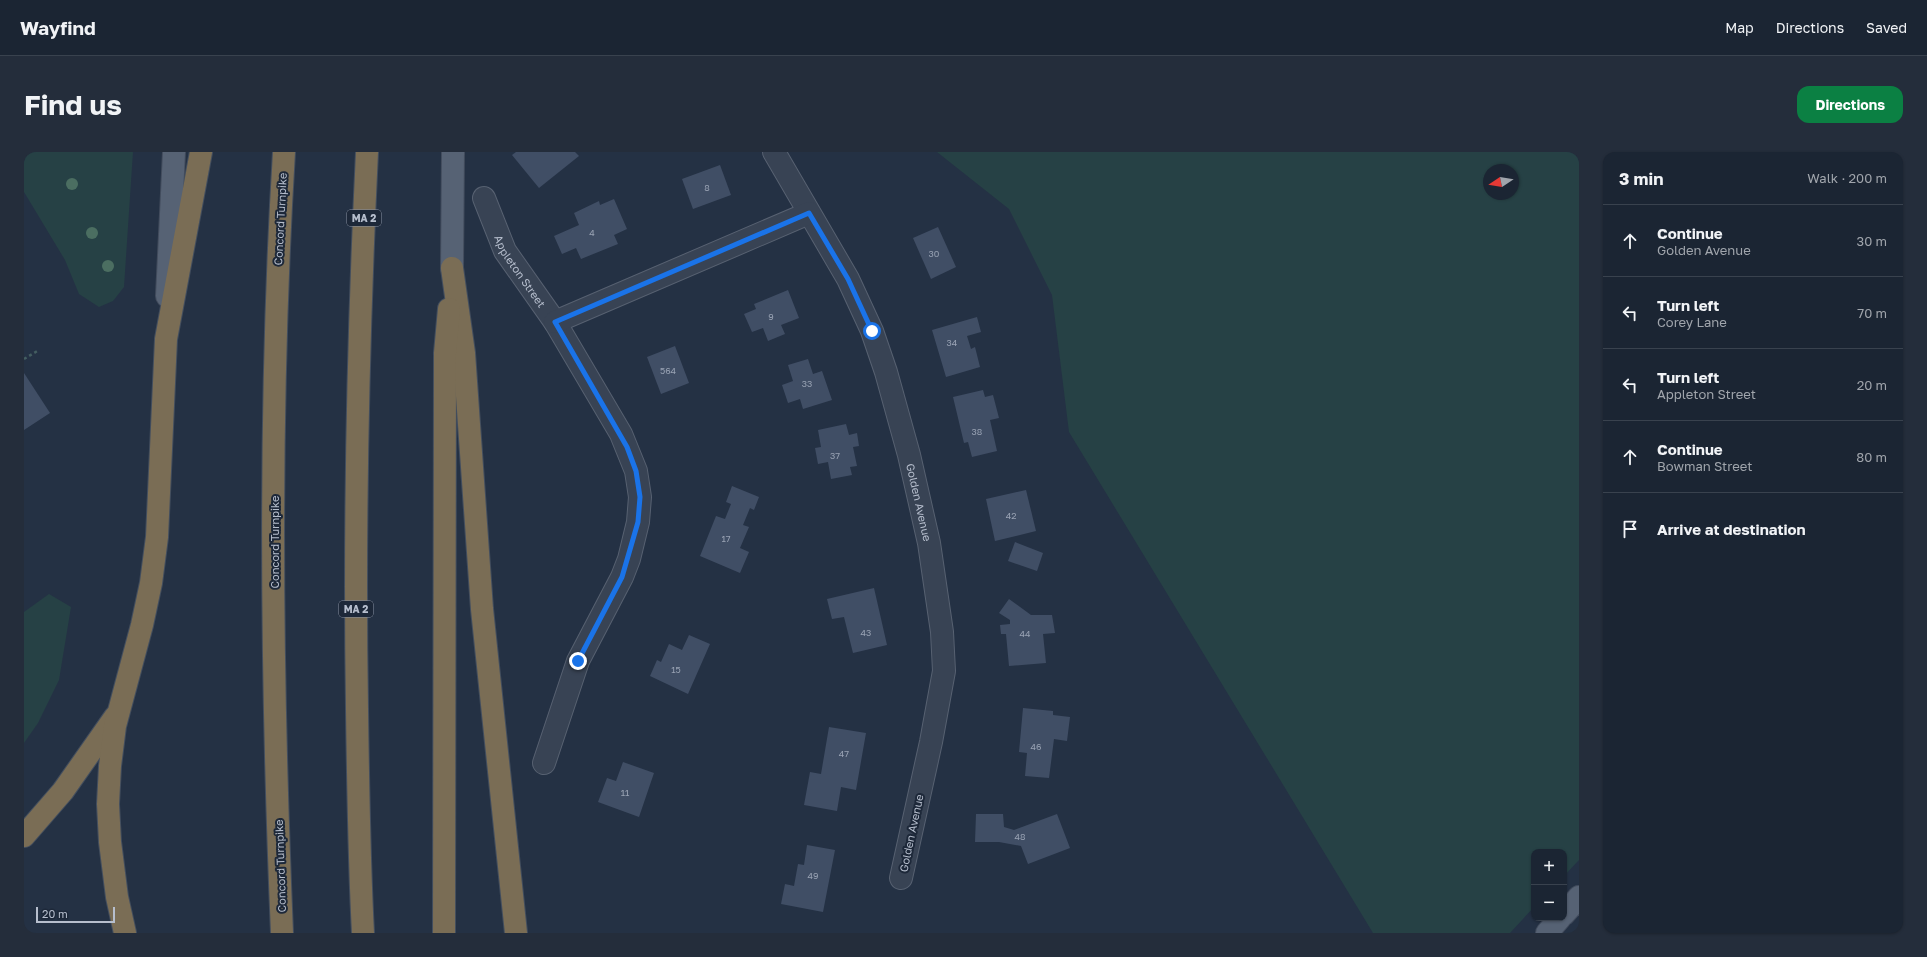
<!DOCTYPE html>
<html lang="en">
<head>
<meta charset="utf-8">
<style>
	:root { --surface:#1b2533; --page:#242d3b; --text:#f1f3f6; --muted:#a0a5ac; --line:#39424e; --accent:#0b8043 }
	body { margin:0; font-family:"Golos Text",sans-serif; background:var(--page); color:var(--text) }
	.controls { position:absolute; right:12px; bottom:12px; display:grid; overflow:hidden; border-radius:8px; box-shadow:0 1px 3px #0004 }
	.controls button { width:36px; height:36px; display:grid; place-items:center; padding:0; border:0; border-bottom:1px solid var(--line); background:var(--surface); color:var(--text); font:20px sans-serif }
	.compass { position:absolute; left:1459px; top:12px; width:36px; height:36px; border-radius:50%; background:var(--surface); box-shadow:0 1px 3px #0004; rotate:258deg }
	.scale { position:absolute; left:12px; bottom:10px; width:79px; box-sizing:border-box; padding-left:4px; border:2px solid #b6becd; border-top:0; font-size:11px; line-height:14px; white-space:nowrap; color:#b6becd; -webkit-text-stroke:3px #1d2839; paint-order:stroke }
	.stop { position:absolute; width:12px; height:12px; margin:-9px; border:3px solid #1a73e8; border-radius:50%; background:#fff }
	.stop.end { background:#1a73e8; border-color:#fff; box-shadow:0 1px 4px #0008 }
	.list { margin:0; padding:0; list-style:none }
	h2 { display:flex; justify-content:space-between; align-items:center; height:52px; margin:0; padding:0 16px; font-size:17px }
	h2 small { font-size:13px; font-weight:400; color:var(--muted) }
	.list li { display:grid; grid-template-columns:26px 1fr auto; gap:12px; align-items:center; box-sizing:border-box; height:72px; padding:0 16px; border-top:1px solid var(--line) }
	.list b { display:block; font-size:15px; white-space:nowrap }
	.list p { margin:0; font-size:13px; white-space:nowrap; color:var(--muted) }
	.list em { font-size:13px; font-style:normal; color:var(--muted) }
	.icon { flex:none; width:22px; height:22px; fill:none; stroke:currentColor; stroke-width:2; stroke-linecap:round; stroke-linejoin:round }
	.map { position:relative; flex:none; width:1555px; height:781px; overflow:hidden; border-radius:12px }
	header { display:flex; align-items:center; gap:24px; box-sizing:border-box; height:56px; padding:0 20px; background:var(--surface); border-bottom:1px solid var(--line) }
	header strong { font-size:19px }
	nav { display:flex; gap:22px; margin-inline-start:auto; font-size:14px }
	.intro { display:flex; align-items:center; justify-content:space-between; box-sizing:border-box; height:96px; padding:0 24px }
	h1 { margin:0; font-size:28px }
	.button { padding:10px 18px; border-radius:12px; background:var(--accent); color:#fff; font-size:14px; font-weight:700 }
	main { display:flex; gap:24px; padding:0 24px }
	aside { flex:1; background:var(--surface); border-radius:12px; box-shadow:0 1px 3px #0004 }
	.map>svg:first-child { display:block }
</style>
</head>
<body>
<header>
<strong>Wayfind</strong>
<nav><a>Map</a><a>Directions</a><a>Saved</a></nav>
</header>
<div class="intro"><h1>Find us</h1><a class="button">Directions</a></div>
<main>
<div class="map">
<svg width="1555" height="781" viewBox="0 0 1555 781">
	<rect width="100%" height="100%" fill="#243144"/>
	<g fill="#264145" fill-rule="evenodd">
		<path d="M0 0H109L100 135 89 149 75 155 55 142 41 108 0 40Z"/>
		<path d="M913 0H1555V708L1540 724V700H1510V755L1486 781H1349L1045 280 1028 143 985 57ZM1465 18H1489V42H1465Z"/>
		<path d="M25 442 47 455 35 528 14 571 0 591V460Z"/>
	</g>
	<g fill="#404e65">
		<path d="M492 0H551L555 4 515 36 488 3Z"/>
		<path d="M696 13 707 43 669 57 658 27Z"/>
		<path d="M590 47 603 77 590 83 594 92 557 107 552 96 538 102 530 84 555 73 550 61 575 49 576 53Z"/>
		<path d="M914 75 932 115 907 127 889 86Z"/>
		<path d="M764 138 775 166 757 173 761 182 744 189 739 176 728 180 720 162 732 157 730 152Z"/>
		<path d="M953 165 957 180 943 184 947 197 951 195 956 215 922 225 908 178Z"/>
		<path d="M651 194 665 231 637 242 623 205Z"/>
		<path d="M784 207 789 222 798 219 808 248 779 257 776 247 764 251 758 233 769 229 764 213Z"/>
		<path d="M0 221 26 261 0 278Z"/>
		<path d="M959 238 961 245 969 243 975 266 966 268 973 299 948 305 944 290 940 291 929 245Z"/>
		<path d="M822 272 825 283 833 281 835 294 829 295 833 314 826 315 828 323 807 327 804 310 794 312 791 296 797 295 794 278Z"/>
		<path d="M708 334 735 345 730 358 726 356 719 373 725 375 716 396 725 400 716 421 676 404 692 364 701 367 707 352 702 350Z"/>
		<path d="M1002 338 1012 379 971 389 962 347Z"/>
		<path d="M991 390 1019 401 1013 419 984 409Z"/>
		<path d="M850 436 863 493 829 501 820 465 808 467 803 447Z"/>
		<path d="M985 447 1007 463H1028L1031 481 1019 482 1022 511 985 514 982 482H977L976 473 986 472V468L975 461Z"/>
		<path d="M665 483 686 492 664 542 626 524 633 508 637 510 645 492 658 498Z"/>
		<path d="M999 556 1029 559V563L1046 565 1043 589 1030 587 1025 626 1001 624 1003 601 995 600Z"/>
		<path d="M805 575 842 581 832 638 817 635 813 659 780 653 786 620 797 622Z"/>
		<path d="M599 610 630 621 615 665 574 650 583 626 592 629Z"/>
		<path d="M952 662H979L980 675 990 678 1033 662 1046 696 1004 712 997 694 975 690H951Z"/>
		<path d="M783 693 811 698 799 760 757 752 761 732 770 734 774 712 780 713Z"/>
	</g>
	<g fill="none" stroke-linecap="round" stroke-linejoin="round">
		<defs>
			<g id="minor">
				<path id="s1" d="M750 0 824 127 848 179 862 220 885 303 905 391 918 480 920 519 907 590 877 726"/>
				<path id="s2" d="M460 46 481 99 531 170 597 282 612 319 616 345 614 370 605 407 598 425 554 509 520 611"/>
				<path d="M531 170 785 61"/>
			</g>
			<g id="major">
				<path d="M428 116 429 0"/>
				<path d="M143 144 150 0"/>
				<path d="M1540 762 1555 745"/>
				<path d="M1523 781 1536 766"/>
			</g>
			<g id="highway">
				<path d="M428 116 440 201 458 457 492 781"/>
				<path d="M0 684 39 639 91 565"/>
				<path d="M101 781 93 745 86 690 84 652 86 614 91 574 118 473 127 431 133 385 142 187 177 0"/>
				<path d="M258 781C247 521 244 260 260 0"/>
				<path d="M339 781C335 707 334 632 333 557 330 371 334 186 343 0"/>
				<path d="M420 781 421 201 425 157"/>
			</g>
		</defs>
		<use href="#minor" stroke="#576171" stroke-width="24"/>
		<use href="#major" stroke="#424c5d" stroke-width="24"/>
		<use href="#highway" stroke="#434e5e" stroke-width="24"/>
		<path stroke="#445e61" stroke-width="2.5" stroke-dasharray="3 3" stroke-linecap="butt" d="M0 207 15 198"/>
		<use href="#minor" stroke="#384354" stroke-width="22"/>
		<use href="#major" stroke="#566274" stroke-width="22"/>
		<use href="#highway" stroke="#7a6d55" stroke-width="22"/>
	</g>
	<g fill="#4b6e61">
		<circle cx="48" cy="32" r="6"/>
		<circle cx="68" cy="81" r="6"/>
		<circle cx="84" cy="114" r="6"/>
	</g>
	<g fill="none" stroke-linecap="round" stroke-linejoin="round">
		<path stroke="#1a73e8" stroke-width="5" d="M554 509 598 425 614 370 616 345 612 319 603 295 531 170 785 61 824 127 848 179"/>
	</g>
	<g text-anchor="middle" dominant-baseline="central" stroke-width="4" stroke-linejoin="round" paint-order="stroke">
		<g font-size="9" fill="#98a2b3">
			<text x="683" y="35">8</text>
			<text x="568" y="80">4</text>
			<text x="910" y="101">30</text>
			<text x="747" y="164">9</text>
			<text x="928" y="190">34</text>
			<text x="644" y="218">564</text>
			<text x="783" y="231">33</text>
			<text x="953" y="279">38</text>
			<text x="811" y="303">37</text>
			<text x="987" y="363">42</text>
			<text x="702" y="386">17</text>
			<text x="842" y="480">43</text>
			<text x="1001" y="481">44</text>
			<text x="652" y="517">15</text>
			<text x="1012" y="594">46</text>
			<text x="820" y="601">47</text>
			<text x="601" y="640">11</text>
			<text x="996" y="684">48</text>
			<text x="789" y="723">49</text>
		</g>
		<g fill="#1d2839" stroke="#8891a1" stroke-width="1">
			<rect x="323" y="58" width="34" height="16" rx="3"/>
			<rect x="315" y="449" width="34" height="16" rx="3"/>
		</g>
		<g font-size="10" font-weight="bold" fill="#b6becd">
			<text x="340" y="66">MA 2</text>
			<text x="332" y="457">MA 2</text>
		</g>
		<g font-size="11" fill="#b6becd" stroke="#1d2839">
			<text transform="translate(256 67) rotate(-87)">Concord Turnpike</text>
			<text stroke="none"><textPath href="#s2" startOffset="82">Appleton Street</textPath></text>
			<text stroke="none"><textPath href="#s1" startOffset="382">Golden Avenue</textPath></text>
			<text transform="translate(250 390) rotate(-90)">Concord Turnpike</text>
			<text transform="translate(887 681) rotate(-78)">Golden Avenue</text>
			<text transform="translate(256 714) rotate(-92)">Concord Turnpike</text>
		</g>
	</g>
</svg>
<div class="controls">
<button>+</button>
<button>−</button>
</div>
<svg class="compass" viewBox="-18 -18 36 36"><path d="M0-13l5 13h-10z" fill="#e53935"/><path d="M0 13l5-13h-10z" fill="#a0a5ac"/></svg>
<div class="scale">20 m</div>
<div class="stop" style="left:848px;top:179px"></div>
<div class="stop end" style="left:554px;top:509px"></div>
</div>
<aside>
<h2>3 min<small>Walk · 200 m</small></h2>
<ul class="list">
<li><svg class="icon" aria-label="ahead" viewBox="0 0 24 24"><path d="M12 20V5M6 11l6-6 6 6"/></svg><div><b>Continue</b><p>Golden Avenue</p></div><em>30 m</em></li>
<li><svg class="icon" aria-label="left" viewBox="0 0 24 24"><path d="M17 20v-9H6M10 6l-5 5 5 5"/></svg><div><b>Turn left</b><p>Corey Lane</p></div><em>70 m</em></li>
<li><svg class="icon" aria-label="left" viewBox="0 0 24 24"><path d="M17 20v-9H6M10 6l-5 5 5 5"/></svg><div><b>Turn left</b><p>Appleton Street</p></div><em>20 m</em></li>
<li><svg class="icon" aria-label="ahead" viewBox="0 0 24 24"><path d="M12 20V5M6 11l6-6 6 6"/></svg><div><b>Continue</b><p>Bowman Street</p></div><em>80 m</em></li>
<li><svg class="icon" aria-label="arrive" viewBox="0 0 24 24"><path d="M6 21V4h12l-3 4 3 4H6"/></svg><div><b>Arrive at destination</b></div></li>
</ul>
</aside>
</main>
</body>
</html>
